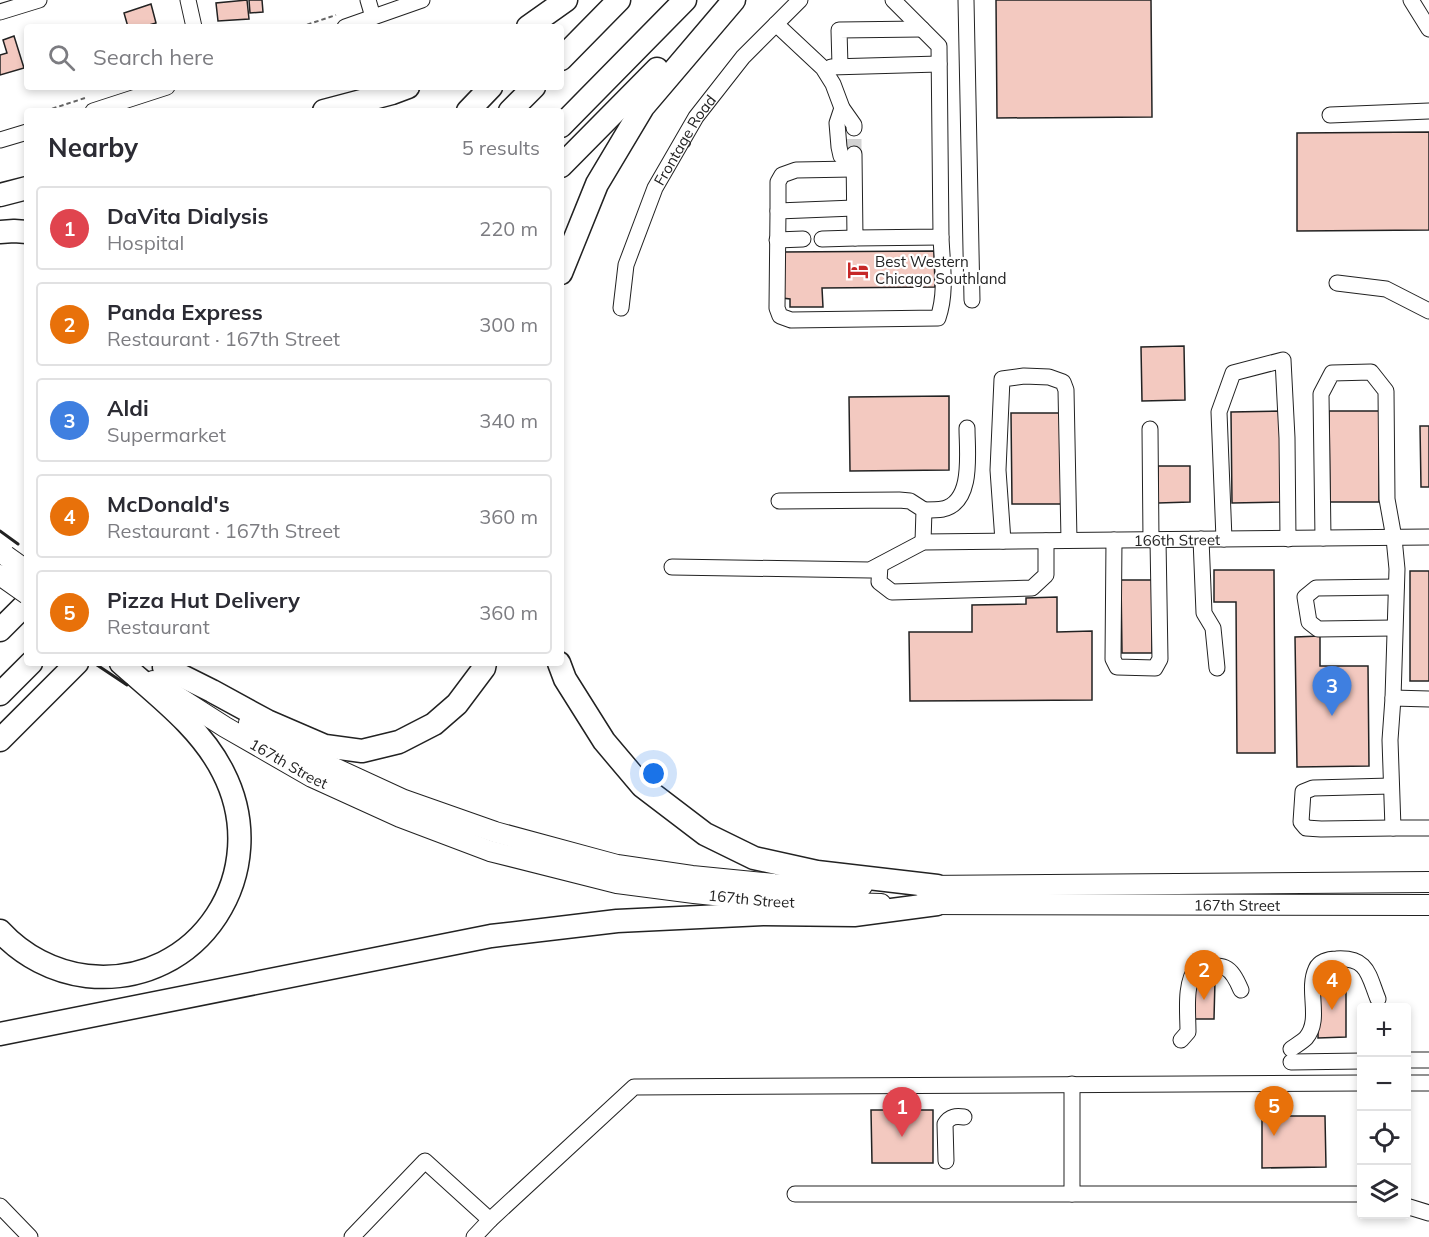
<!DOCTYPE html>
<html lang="en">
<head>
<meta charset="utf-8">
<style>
	:root { --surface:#fff; --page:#f7f7f7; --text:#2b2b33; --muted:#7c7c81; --line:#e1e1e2; --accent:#b45309 }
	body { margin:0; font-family:Mulish,sans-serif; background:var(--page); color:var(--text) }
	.controls { position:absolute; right:18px; bottom:18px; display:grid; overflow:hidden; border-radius:6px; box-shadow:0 3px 9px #0003 }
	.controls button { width:54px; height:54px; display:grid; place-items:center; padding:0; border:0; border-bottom:2px solid var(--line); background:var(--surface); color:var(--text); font:30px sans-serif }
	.you { position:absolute; left:654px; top:774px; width:21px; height:21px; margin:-15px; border:4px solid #fff; border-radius:50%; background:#1a73e8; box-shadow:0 0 0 9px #1a73e833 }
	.badge { display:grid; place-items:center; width:39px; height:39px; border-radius:50%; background:var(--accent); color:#fff; font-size:20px; font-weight:700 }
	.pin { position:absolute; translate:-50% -50px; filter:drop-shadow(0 2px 3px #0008) }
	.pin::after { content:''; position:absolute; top:32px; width:21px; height:18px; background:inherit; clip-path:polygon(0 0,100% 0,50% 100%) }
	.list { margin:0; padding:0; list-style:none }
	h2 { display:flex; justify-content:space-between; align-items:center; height:78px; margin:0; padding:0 24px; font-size:26px }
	h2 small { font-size:20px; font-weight:400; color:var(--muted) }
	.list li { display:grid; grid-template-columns:39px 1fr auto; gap:18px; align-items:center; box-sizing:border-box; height:84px; margin:0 12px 12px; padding:0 12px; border:2px solid var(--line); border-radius:6px }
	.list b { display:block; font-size:22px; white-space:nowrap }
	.list p { margin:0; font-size:20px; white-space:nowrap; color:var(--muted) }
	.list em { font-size:20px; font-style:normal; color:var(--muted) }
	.icon { flex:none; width:33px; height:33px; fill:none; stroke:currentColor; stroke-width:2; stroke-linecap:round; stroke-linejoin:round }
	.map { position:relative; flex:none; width:1429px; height:1237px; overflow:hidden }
	.search { position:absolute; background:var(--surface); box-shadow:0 3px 9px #0003; left:24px; top:24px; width:540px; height:66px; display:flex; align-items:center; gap:15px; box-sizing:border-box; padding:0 21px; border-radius:6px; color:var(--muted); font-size:22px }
	.panel { position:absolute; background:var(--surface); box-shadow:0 3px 9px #0003; left:24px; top:108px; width:540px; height:558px; border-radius:6px }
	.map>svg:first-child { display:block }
</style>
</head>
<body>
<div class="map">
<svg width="1429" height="1237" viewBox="0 0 1429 1237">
	<rect width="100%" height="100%" fill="#fff"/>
	<g fill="#f3c9c0" stroke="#222" stroke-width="1.5">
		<path d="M247 0 249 19 218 21 216 3Z"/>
		<path d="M249 0H262L263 12 250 13Z"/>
		<path d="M996 0H1151L1152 117 997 118Z"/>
		<path d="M151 4 156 23 142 27H128L124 13Z"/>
		<path d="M14 36 24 68 0 75V55L7 53 3 40Z"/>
		<path d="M1429 132V230L1297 231V133Z"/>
		<path d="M934 251 935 287 822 288 823 307H790V299L782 298 781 252Z"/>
		<path d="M1184 346 1185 400 1142 401 1141 347Z"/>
		<path d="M949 396V470L850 471 849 397Z"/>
		<path d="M1280 411 1281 502 1232 503 1231 412Z"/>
		<path d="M1329 411H1379V502H1330Z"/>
		<path d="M1011 413H1060L1061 504H1012Z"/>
		<path d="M1420 426H1429V487H1421Z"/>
		<path d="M1158 466H1190V502L1158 503Z"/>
		<path d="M1214 570H1274L1275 753H1237L1236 602H1214Z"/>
		<rect x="1410" y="571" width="19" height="110"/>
		<path d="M1121 580H1152V653H1122Z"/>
		<path d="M1057 597V632L1092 631V700L910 701 909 632H972V605L1026 604V598Z"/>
		<path d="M1320 636V666H1368L1369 766 1297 767 1295 637Z"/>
		<path d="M1330 979H1346V1037L1318 1038V983H1331Z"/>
		<path d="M1193 980H1215L1214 1019H1193Z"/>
		<path d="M871 1110H933V1163H872Z"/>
		<path d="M1262 1116H1325L1326 1167 1262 1168Z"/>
	</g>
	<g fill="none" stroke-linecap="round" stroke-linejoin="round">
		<path stroke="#d3d3d3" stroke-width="15" stroke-dasharray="15 8" stroke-linecap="butt" d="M854 154V128"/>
		<defs>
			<g id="minor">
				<path d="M188 0 194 27"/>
				<path d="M368 0 373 17"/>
				<path d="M966 0 972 300"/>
				<path d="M1411 0 1429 29"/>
				<path d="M0 12 39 0"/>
				<path d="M776 24 823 68 833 84 842 108 854 125V128"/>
				<path d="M345 27 422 0"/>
				<path d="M840 66 839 30 922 29"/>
				<path d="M831 67 939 64"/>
				<path d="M842 108 837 123 839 147 841 156 845 160 853 162"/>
				<path d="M93 111 167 87"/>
				<path d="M1330 115 1429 111"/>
				<path d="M0 140 27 132"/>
				<path d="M854 154 855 238 941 237 939 46 893 0"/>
				<path d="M854 208 778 211 777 308 780 316 791 320 938 318C947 292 942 264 941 237"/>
				<path d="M778 211V182L782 175 796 170 853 169"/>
				<path d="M822 239 855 238"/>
				<path d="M777 240 803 239"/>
				<path d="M1337 283 1386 289 1429 311"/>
				<path id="s1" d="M621 308 626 265 655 188 696 117 743 57 800 0"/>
				<path d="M1150 429 1151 540"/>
				<path d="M779 501 899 500 910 501 924 510 923 542"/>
				<path d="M924 510C930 510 937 510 943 509 974 502 967 452 967 428"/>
				<path d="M1323 538 1321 394 1332 373 1371 372 1386 391 1387 499 1394 538 1397 569 1393 698"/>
				<path d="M1201 539 1204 613 1213 628 1217 668"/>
				<path d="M1224 539 1219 412 1233 373 1283 360 1287 438 1288 539"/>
				<path d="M1114 540 1113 659 1117 667 1155 668 1160 659 1158 540"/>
				<path d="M1003 541 998 470 1002 379 1024 376 1049 377 1063 382 1066 390 1069 540"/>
				<path d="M880 565 879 582 892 592 1032 588 1046 575V541"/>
				<path id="s2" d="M672 567 870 570 923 542 1429 537"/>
				<path d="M1394 628 1318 629 1309 622 1305 597 1316 588 1396 587"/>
				<path d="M1429 699 1393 698 1390 740 1393 828H1429"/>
				<path d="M1391 786 1313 788 1303 792 1301 822 1306 828 1321 829 1393 828"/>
				<path d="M1181 1040 1188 1032C1188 1012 1184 983 1197 967 1224 964 1230 964 1241 990"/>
				<path d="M1291 1049C1295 1046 1302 1042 1306 1038 1322 1019 1306 991 1316 969 1319 962 1328 959 1336 959 1368 957 1368 974 1378 999"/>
				<path d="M1406 1060H1429"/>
				<path d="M1291 1062 1362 1061"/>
				<path d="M1406 1083H1429"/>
				<path d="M1072 1084V1194"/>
				<path d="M946 1161 945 1124C950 1116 956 1116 964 1117"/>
				<path d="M795 1194H1362"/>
				<path d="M0 1206 30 1237"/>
				<path d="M1406 1206 1429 1213"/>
				<path d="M352 1237 425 1161 490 1220 634 1087 1362 1083"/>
				<path d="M474 1237 490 1220"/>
			</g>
			<g id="major">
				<path id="s3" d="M153 681 225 727 312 777 400 817 490 851 617 883 694 893 772 901 881 904"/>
				<path d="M249 723 317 760 404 800 495 832 617 865 692 876 774 884 862 886"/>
				<path d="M922 886 1429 882"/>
				<path id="s4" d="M922 904 1429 905"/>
			</g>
			<g id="highway">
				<path d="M528 27 566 0"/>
				<path d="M561 59 619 0"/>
				<path d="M324 111 392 93 408 87"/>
				<path d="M468 111 491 87"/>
				<path d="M510 111 534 87"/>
				<path d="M561 126 685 0"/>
				<path d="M561 166 657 69"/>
				<path d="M0 195 27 188"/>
				<path d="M0 232 14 231 27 232"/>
				<path d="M561 273 597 184 643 107 734 0"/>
				<path d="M0 630 27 603"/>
				<path d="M559 663 565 679 604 741 642 786 705 834 754 858 817 872 937 886"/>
				<path d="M164 667 212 691 267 721 325 746 362 751 399 742 434 724 457 704 484 668 485 663"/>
				<path d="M0 694 31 663"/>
				<path d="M0 740 77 663"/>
				<path d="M0 931C23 956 54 972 87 976 200 988 274 871 223 772 201 728 158 696 121 663"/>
				<path d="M0 1034 491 936 617 921 763 914 854 915 937 904"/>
			</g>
		</defs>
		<use href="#minor" stroke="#222" stroke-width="17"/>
		<use href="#major" stroke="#222" stroke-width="22"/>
		<use href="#highway" stroke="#222" stroke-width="25"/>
		<g stroke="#646464" stroke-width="2" stroke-dasharray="4.5 3" stroke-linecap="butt">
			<path d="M300 27 336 15"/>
			<path d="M45 111 85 98"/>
		</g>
		<use href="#minor" stroke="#fff" stroke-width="15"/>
		<use href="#major" stroke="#fff" stroke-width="20"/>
		<use href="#highway" stroke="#fff" stroke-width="22"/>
		<defs>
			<g id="major-bridge">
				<path d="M6 556 27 571"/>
				<path d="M0 575 27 594"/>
			</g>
		</defs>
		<use href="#major-bridge" stroke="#222" stroke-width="22" stroke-linecap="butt"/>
		<use href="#major-bridge" stroke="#fff" stroke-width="20"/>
		<g stroke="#222" stroke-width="3">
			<path d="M0 531 18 544"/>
			<path d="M97 665 127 685"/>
		</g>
	</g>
	<defs>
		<symbol id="hotel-bare" viewBox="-9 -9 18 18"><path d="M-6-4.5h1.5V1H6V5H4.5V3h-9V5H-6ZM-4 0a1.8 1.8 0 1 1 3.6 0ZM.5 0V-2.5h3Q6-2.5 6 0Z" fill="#c62828" stroke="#fff" stroke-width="2.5" paint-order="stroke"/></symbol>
	</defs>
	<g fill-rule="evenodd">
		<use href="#hotel-bare" x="843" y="255" width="30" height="30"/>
	</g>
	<g text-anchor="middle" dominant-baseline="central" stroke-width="4.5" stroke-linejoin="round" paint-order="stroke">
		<g font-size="15" fill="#222" stroke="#fff">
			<text stroke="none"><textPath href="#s1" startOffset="182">Frontage Road</textPath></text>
			<text stroke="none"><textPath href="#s2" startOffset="512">166th Street</textPath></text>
			<text stroke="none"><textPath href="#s3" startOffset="159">167th Street</textPath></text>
			<text stroke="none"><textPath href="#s3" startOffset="645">167th Street</textPath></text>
			<text stroke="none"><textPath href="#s4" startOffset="315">167th Street</textPath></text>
		</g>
		<g font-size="15" fill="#222" stroke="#fff" text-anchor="start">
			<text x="875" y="261">Best Western<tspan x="875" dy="17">Chicago Southland</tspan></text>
		</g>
	</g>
</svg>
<div class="controls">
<button>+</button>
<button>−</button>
<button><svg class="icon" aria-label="locate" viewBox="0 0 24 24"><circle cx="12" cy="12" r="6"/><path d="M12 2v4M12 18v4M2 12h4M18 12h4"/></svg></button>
<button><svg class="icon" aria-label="layers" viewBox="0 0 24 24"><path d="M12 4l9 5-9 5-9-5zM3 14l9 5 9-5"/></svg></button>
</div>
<div class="you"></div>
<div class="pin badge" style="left:902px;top:1137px;background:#e0444e">1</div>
<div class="pin badge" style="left:1204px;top:1000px;background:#e8710a">2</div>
<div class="pin badge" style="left:1332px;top:716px;background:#3f7fe0">3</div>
<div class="pin badge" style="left:1332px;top:1010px;background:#e8710a">4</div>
<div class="pin badge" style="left:1274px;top:1136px;background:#e8710a">5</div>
<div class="search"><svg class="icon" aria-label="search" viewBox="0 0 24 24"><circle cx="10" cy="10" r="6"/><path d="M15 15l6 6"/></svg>Search here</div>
<section class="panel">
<h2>Nearby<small>5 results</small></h2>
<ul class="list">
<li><span class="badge" style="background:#e0444e">1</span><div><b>DaVita Dialysis</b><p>Hospital</p></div><em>220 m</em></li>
<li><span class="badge" style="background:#e8710a">2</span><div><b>Panda Express</b><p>Restaurant · 167th Street</p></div><em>300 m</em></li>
<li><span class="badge" style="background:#3f7fe0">3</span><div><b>Aldi</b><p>Supermarket</p></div><em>340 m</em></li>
<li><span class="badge" style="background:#e8710a">4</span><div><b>McDonald's</b><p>Restaurant · 167th Street</p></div><em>360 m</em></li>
<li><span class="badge" style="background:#e8710a">5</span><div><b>Pizza Hut Delivery</b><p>Restaurant</p></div><em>360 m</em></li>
</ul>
</section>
</div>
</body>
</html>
